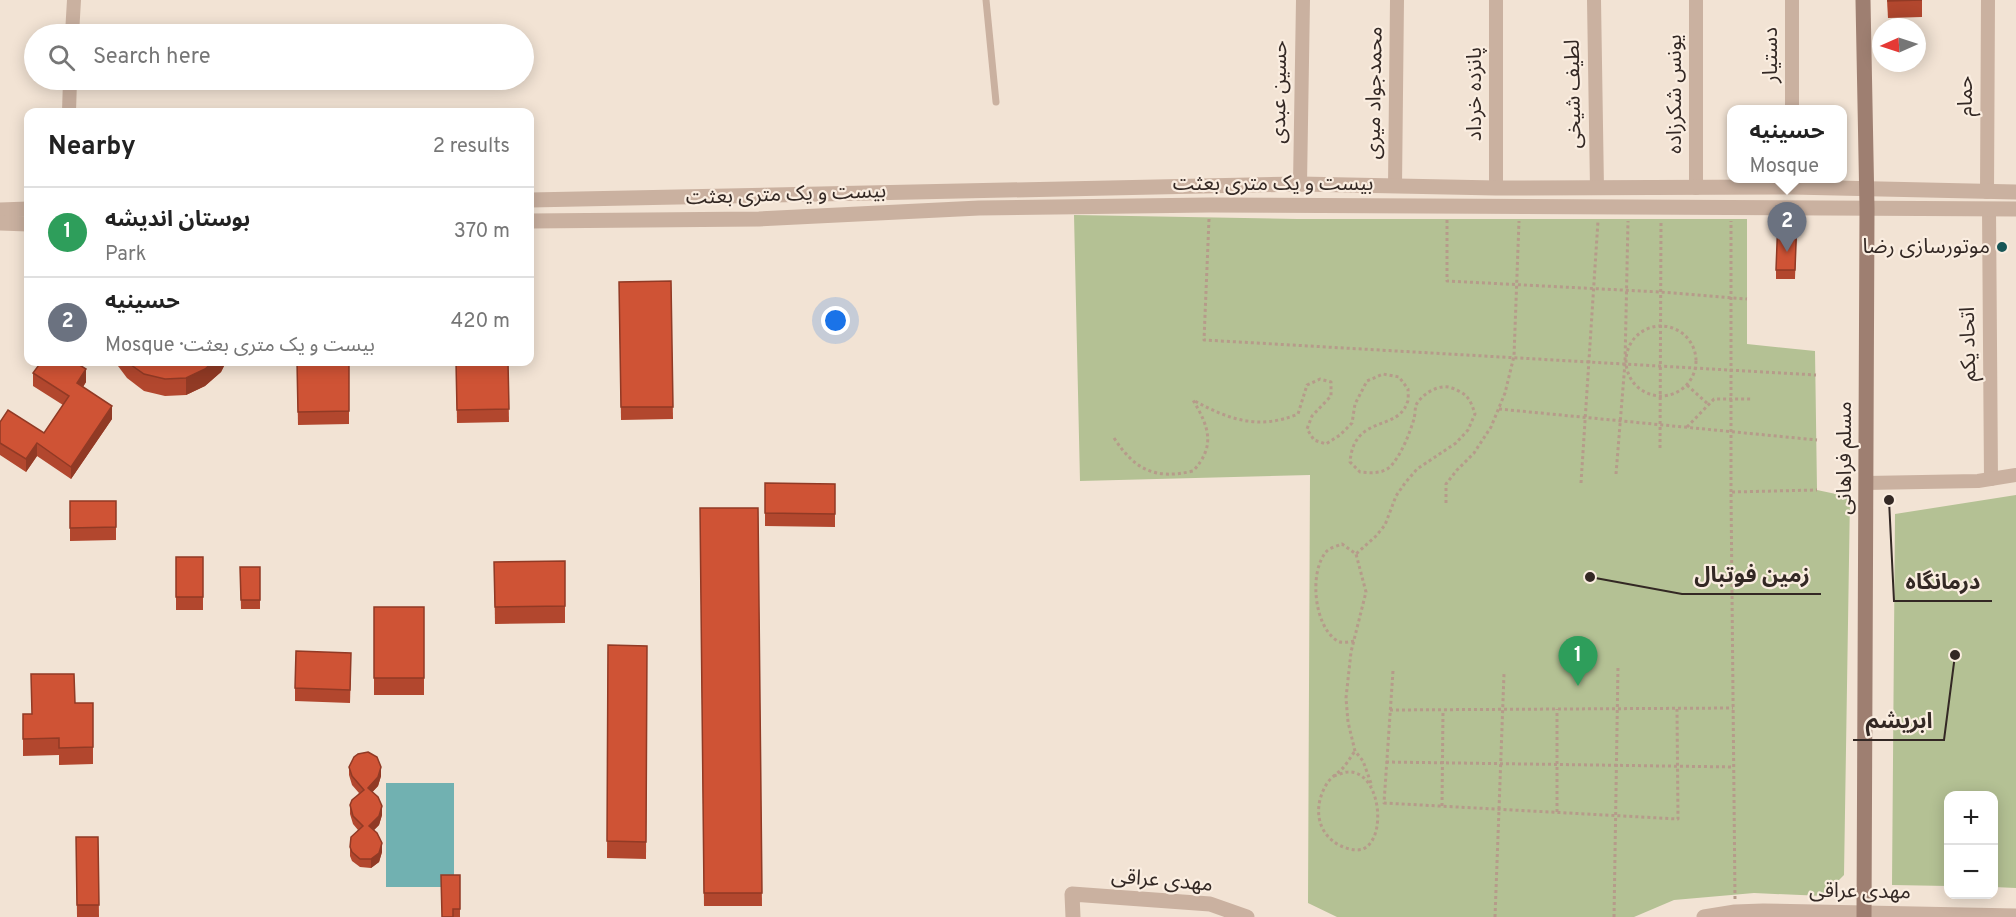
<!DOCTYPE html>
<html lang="en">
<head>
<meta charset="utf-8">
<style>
	:root { --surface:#fff; --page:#f6f6f6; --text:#222; --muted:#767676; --line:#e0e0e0; --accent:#175657 }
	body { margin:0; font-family:Overpass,"Noto Sans Arabic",sans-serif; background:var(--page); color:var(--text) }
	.controls { position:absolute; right:18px; bottom:18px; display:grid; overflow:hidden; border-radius:12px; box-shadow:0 3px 15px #0003 }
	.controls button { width:54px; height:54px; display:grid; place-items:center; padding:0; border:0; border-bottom:2px solid var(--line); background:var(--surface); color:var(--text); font:30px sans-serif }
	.compass { position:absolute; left:1872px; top:18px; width:54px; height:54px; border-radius:50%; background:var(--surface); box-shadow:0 3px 15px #0003; rotate:267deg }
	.you { position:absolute; left:836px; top:321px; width:21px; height:21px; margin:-15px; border:4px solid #fff; border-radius:50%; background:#1a73e8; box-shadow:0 0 0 9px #1a73e833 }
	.badge { display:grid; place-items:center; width:39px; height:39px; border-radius:50%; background:var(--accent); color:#fff; font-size:20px; font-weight:700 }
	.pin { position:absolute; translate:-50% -50px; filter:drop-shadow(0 2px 3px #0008) }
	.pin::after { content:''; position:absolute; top:32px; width:21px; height:18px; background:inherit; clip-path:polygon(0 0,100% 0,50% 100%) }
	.popup { position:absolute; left:1727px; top:105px; width:120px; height:78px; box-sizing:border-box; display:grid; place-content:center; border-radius:12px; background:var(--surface); filter:drop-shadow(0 2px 4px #0005); font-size:20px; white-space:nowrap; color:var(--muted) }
	.popup b { font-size:22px; color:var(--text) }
	.popup::after { content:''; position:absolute; left:50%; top:100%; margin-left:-12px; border:12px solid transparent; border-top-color:var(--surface) }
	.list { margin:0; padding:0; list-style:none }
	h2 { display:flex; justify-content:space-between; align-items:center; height:78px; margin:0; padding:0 24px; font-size:26px }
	h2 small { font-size:20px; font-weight:400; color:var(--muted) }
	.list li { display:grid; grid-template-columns:39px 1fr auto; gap:18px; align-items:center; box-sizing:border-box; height:90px; padding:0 24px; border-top:2px solid var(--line) }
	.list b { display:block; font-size:22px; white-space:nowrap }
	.list p { margin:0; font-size:20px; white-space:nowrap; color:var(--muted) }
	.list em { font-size:20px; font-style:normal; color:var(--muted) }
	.icon { flex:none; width:33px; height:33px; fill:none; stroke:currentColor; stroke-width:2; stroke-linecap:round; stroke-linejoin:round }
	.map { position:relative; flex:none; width:2016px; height:917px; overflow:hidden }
	.search { position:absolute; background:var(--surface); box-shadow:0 3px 15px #0003; left:24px; top:24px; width:510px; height:66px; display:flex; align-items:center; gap:15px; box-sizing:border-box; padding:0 21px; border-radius:33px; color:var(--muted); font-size:22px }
	.panel { position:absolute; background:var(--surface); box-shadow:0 3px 15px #0003; left:24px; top:108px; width:510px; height:258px; border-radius:12px }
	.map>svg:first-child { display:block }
</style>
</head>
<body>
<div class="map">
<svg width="2016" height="917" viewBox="0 0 2016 917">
	<rect width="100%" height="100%" fill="#f2e3d4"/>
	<g fill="#b4c194">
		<path d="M1074 215 1297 219H1747V344L1815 351 1817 490 1850 497 1844 875 1823 896 1754 893 1674 900 1634 917H1337L1308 903 1310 475 1080 481Z"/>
		<path d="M2016 495V888L1994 887V796H1948V886L1892 885 1895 514Z"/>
	</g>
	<rect fill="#71b1b1" x="386" y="783" width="68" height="104"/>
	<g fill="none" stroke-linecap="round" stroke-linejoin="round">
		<g stroke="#b69b8a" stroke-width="3" stroke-dasharray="3 3" stroke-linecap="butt">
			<path d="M1209 219 1204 340 1816 375"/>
			<path d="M1447 220V281L1660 292 1747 299"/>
			<circle cx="1661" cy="361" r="35"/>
			<path d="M1687 385 1708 404"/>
			<path d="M1499 409 1817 440"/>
			<path d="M1687 427 1714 399H1751"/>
			<path d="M1114 438C1135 470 1155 480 1193 471 1216 446 1209 427 1193 400 1229 420 1259 430 1298 414L1307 385 1320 379 1331 382V396L1312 416 1307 429 1314 440 1326 444 1340 435 1352 423 1355 404 1367 381 1383 374 1399 377 1408 389C1408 393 1409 400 1407 403 1397 432 1354 414 1350 462L1360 472C1371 473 1383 474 1391 466 1402 453 1409 435 1414 419 1415 415 1415 409 1416 405 1422 394 1439 383 1452 388 1467 394 1470 398 1475 414L1468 430 1456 443 1417 469 1405 483 1396 496 1385 525 1376 536 1356 554"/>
			<path d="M1660 448 1661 221"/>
			<path d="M1616 474 1625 363 1628 221"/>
			<path d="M1581 483 1598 221"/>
			<path d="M1731 492V221"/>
			<path d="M1446 503V484L1457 470 1474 453 1491 427 1505 393 1514 356 1519 221"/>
			<path d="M1354 641C1348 642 1341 644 1336 640 1314 625 1309 572 1326 552 1329 548 1337 546 1342 544L1356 554 1366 592 1351 652 1346 698 1348 722 1355 751 1363 761 1372 786"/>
			<path d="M1393 671 1384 803 1678 819 1677 709"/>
			<path d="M1390 710 1733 708"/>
			<path d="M1386 762 1734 767"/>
			<path d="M1334 776C1338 775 1344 772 1348 772 1380 770 1388 838 1363 849 1354 852 1340 847 1333 841 1316 828 1315 805 1325 787 1328 780 1335 775 1341 770 1346 765 1350 758 1355 751"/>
			<path d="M1442 806 1443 710"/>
			<path d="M1557 812V709"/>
			<path d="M1735 899 1731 492 1817 490"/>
			<path d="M1495 917 1504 674"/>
			<path d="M1614 917 1618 665"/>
		</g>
		<path stroke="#cab1a0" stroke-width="7" d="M986 0 996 102"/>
		<g stroke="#cab1a0" stroke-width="14">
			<path d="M1594 0 1597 188"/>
			<path d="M1792 0V110"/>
			<path d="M72 34 74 0"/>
			<path d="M69 112 70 80"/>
			<path d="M1300 184 1303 0"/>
			<path d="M1395 186 1397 0"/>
			<path d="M1496 188V0"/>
			<path d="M1696 188V0"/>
			<path d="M1987 192 1988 0"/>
			<path d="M1989 209 1991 479"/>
			<path d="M1866 483 1978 481 2016 475"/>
		</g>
		<g stroke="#cab1a0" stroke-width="15">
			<path d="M530 200 1300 184 1496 188 1792 187 2016 192"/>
			<path d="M0 210 28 209"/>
			<path d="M530 221 759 219 979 208 1210 205 2016 209"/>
			<path d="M0 223 28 224"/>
			<path d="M1073 917 1072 894 1210 904 1247 917"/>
			<path d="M1704 917 1735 912 1763 911 2016 916"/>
		</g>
		<path stroke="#9e7f71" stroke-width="15" d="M1863 0 1867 208 1864 917"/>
	</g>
	<g fill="#b2472e">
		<path d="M1887 0H1922V17L1888 18Z"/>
		<path d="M1797 217 1795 279H1776V270Z"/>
		<path d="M671 281 673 419 621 420 619 282Z"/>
		<path d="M115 362H226L221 372 205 386 186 395 165 396 144 391 127 378Z"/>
		<path d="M297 362H349V424L298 425Z"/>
		<path d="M456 362H508L509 422 457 423Z"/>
		<path d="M33 373 86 382 83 387 112 419 71 479 37 456 26 472 0 455V422L44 433 63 405 33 386Z"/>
		<path d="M765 483 835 484V527L765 526Z"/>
		<path d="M70 501H116V540L70 541Z"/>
		<path d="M700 508H758L762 906H704Z"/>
		<rect x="176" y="557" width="27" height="53"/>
		<path d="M494 562 565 606V623L495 624Z"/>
		<path d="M240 567H260V609H241Z"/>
		<rect x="374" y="607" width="50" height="88"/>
		<path d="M608 645 647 646 646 859 607 858Z"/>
		<path d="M351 666 350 703 295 701V688Z"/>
		<path d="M75 703H93V764L59 765V755L23 756V714H32Z"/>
		<path d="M349 767 381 776 378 786 372 792 382 815 379 825 374 830 382 852 379 862 371 868 360 867 352 861 350 856V847L358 830 353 824 350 814V805L359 793 352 785 349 775Z"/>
		<path d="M76 837H98L99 917H77Z"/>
		<path d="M460 875V917H442Z"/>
	</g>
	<g fill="#913a25">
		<path d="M213 362H226L221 372 205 386 186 395V378Z"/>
		<path d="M86 369V382L77 396V383Z"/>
		<path d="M112 406V419L71 479V467Z"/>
		<path d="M37 443V456L26 472V459Z"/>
		<path d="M381 767V776L378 786 368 797V788Z"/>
		<path d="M382 806V815L379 825 369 835V826Z"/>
		<path d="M382 843V852L379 862 371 868V859Z"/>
	</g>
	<g fill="#cf5335" stroke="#913a25" stroke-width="1.5">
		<path d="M1888 0H1922L1888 1Z"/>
		<path d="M1778 217H1797L1795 270H1776Z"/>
		<path d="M671 281 673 407H621L619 282Z"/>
		<path d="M41 362H75L86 369 77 383 112 406 71 467 37 443 26 459 0 443V422L8 410 44 433 69 396 33 373Z"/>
		<path d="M127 362H213L205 369 186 378 165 379 144 374Z"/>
		<path d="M297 362H349V411L298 412Z"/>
		<path d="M456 362H508L509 409 457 410Z"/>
		<path d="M765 483 835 484V514L765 513Z"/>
		<path d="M70 501H116V527L70 528Z"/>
		<path d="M700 508H758L762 893H704Z"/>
		<rect x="176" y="557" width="27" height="40"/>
		<path d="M565 561V606L495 607 494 562Z"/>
		<path d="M240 567H260V600H241Z"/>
		<rect x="374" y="607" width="50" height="71"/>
		<path d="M608 645 647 646 646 842 607 841Z"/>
		<path d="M296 651 351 653 350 690 295 688Z"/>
		<path d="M31 674H74L75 703H93V747L59 748V738L23 739V714H32Z"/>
		<path d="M368 752 377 757 381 767 378 777 368 788 378 797 382 806 379 816 369 826 377 833 382 843 379 853 371 859H360L352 852 350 847 351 837 363 826 353 816 350 805 352 800 364 790 352 776 349 767 354 757 358 754Z"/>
		<path d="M76 837H98L99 905H77Z"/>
		<path d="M441 875H460V909H453V917H442Z"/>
	</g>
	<circle fill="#175657" stroke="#faede0" stroke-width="2" cx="2002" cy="247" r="6"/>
	<g text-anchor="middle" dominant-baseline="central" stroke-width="4.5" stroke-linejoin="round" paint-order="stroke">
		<g font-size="21" fill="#332824" stroke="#faede0">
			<text transform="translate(1771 55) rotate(-90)">دستیار</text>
			<text transform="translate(1280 92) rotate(-89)">حسین عبدی</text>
			<text transform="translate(1375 93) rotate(-89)">محمدجواد میری</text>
			<text transform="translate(1475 94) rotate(-90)">پانزده خرداد</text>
			<text transform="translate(1574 94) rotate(-91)">لطیف شیخی</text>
			<text transform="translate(1675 94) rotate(-90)">یونس شکرزاده</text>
			<text transform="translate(1966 96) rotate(-90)">حمام</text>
			<text x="1273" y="184">بیست و یک متری بعثت</text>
			<text transform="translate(786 195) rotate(-2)">بیست و یک متری بعثت</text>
			<text transform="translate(1969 344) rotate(-91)">اتحاد یکم</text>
			<text transform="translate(1845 458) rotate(-90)">مسلم فراهانی</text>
			<text transform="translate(1162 881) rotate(5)">مهدی عراقی</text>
			<text transform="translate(1860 892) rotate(1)">مهدی عراقی</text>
		</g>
		<g font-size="21" fill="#332824" stroke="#faede0" text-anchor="end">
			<text x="1990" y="247">موتورسازی رضا</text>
		</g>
	</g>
	<path fill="none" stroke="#332824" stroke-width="2" d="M1590 577L1682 594H1821M1889 500L1894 601H1992M1955 655L1944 740H1853"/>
	<g fill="#332824" stroke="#faede0" stroke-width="2">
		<circle cx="1590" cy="577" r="6"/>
		<circle cx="1889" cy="500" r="6"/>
		<circle cx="1955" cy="655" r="6"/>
	</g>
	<g font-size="22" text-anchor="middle" font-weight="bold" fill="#332824" stroke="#faede0" stroke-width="4.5" stroke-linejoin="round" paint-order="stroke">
		<text x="1752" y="582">زمین فوتبال</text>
		<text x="1943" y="589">درمانگاه</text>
		<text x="1899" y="728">ابریشم</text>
	</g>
</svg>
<div class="controls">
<button>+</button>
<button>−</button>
</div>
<svg class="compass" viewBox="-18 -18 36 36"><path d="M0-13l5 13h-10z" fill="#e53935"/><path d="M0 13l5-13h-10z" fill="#767676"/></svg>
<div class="you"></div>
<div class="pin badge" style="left:1578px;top:686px;background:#2e9e5b">1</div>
<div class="pin badge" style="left:1787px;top:252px;background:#6b7280">2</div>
<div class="popup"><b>حسینیه</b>Mosque</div>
<div class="search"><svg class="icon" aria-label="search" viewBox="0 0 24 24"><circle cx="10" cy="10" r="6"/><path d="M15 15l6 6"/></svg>Search here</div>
<section class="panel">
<h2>Nearby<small>2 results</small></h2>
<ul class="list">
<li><span class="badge" style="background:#2e9e5b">1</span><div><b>بوستان اندیشه</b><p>Park</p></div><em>370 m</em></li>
<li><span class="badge" style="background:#6b7280">2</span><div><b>حسینیه</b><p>Mosque · بیست و یک متری بعثت</p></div><em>420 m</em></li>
</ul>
</section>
</div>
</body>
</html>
